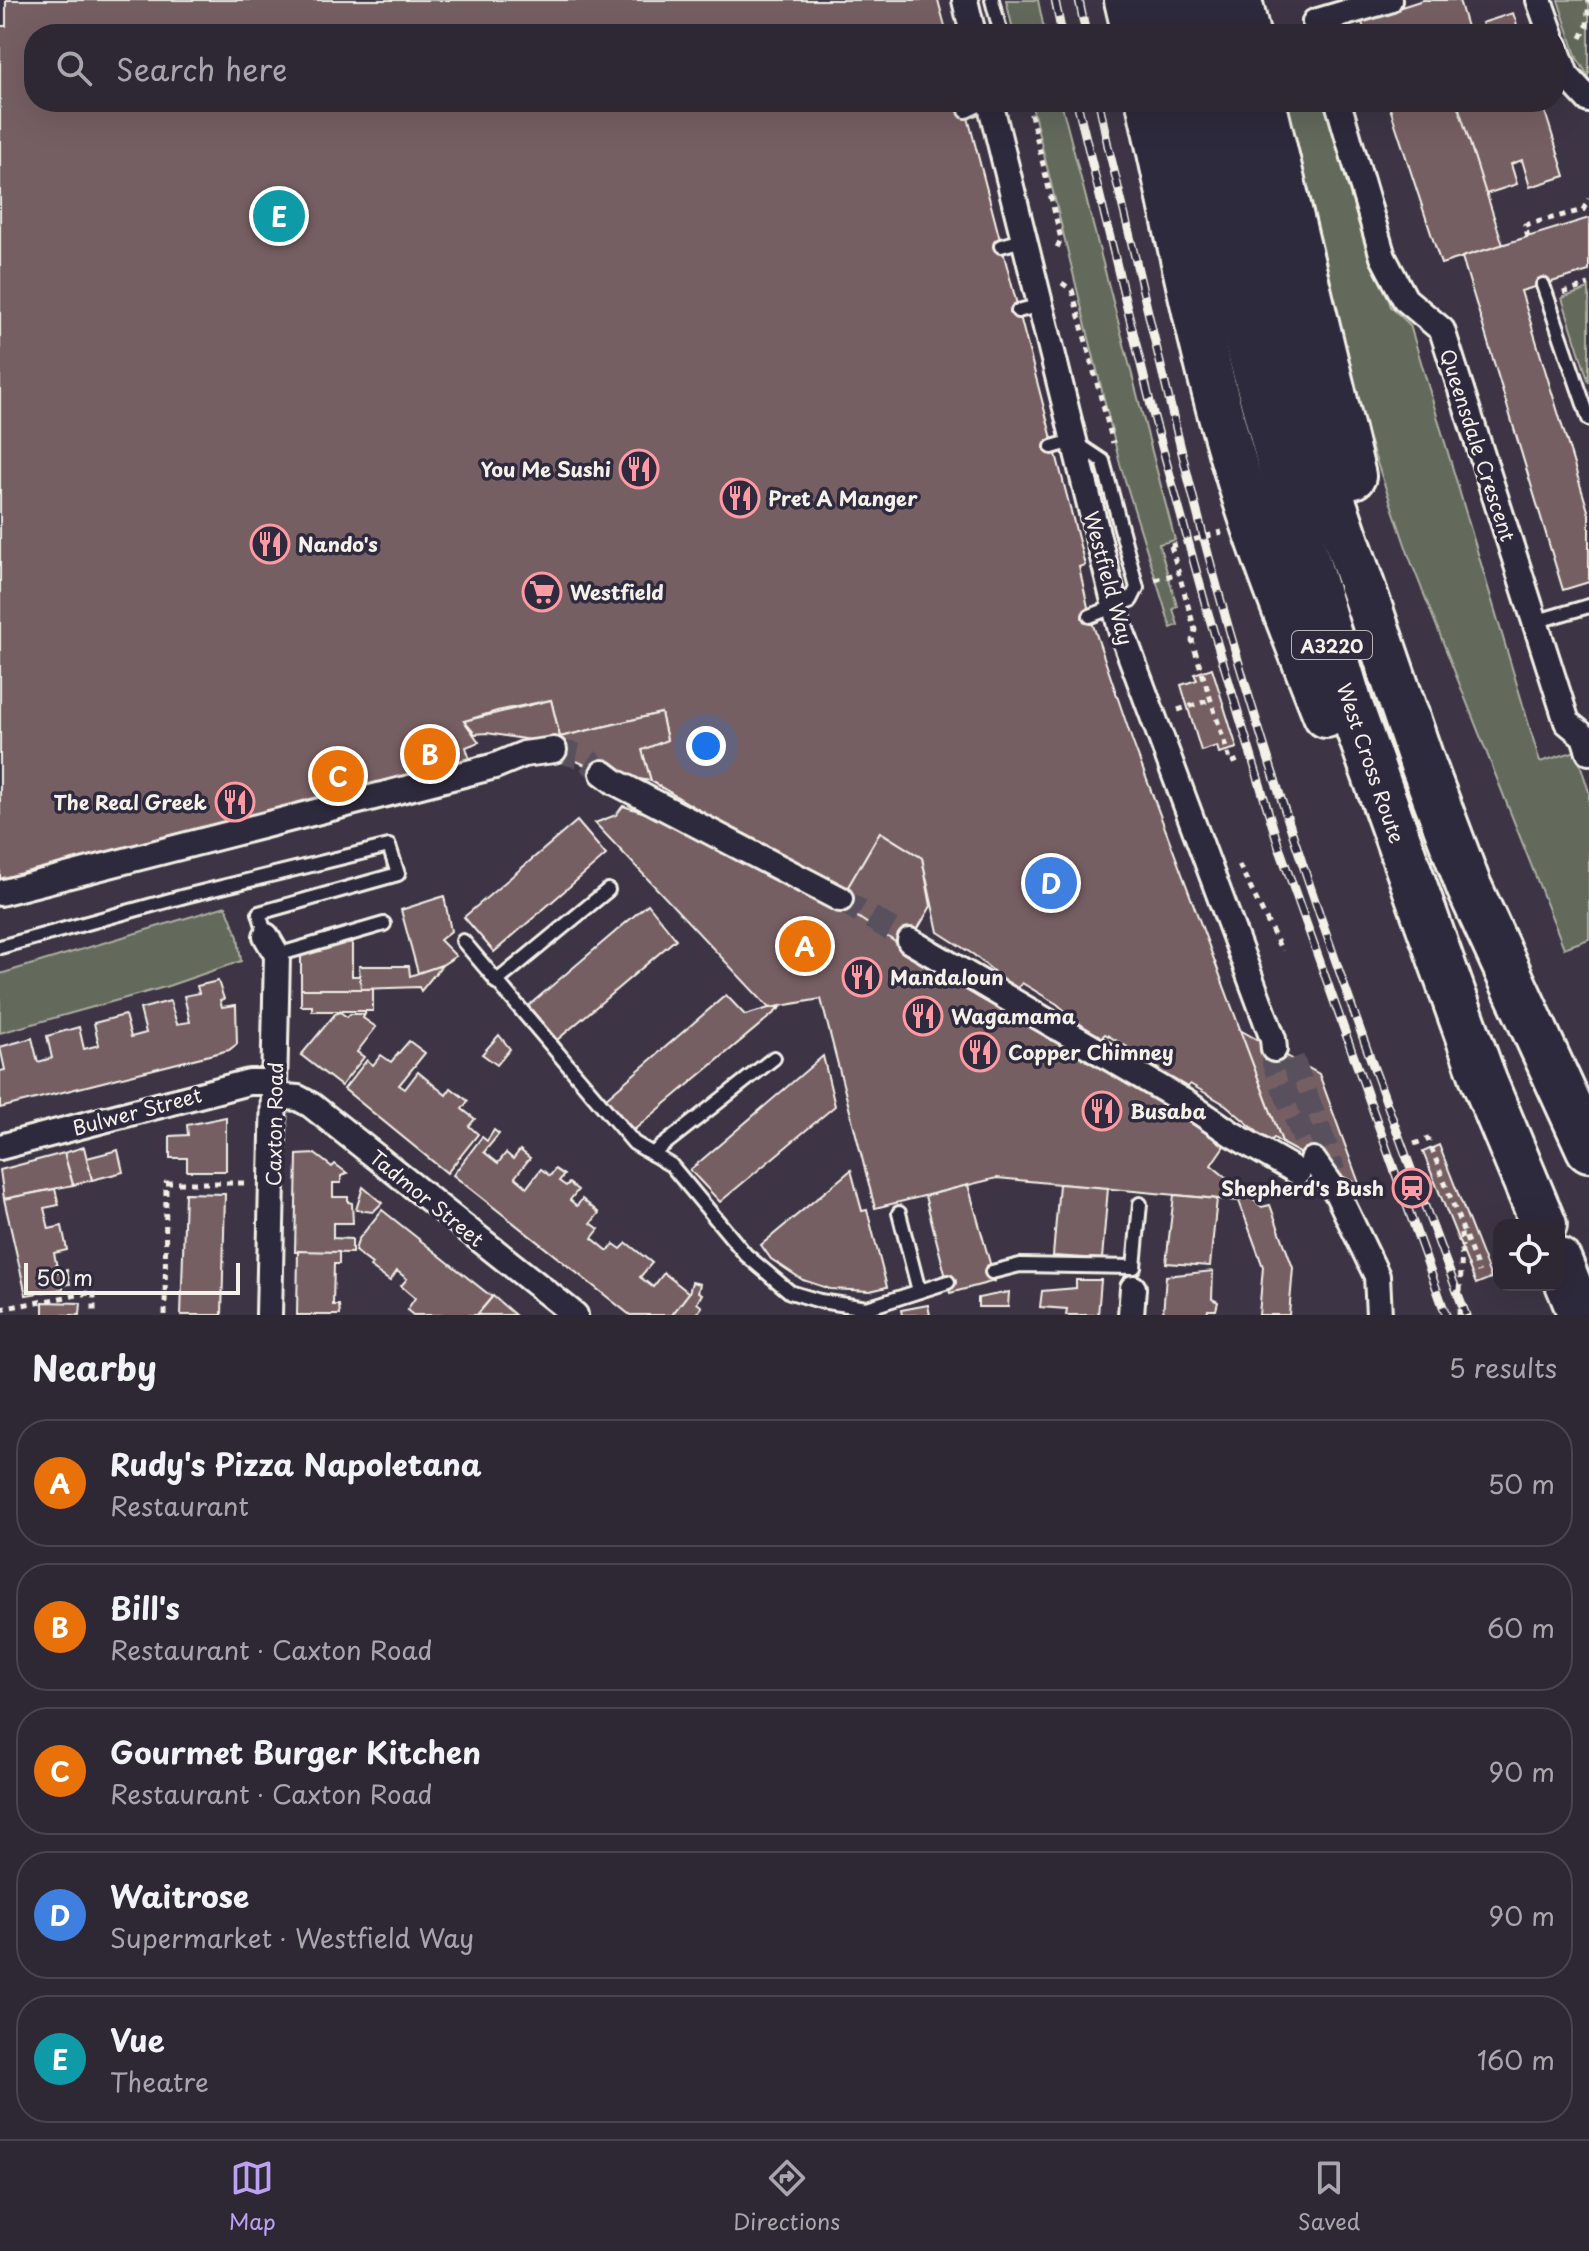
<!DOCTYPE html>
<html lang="en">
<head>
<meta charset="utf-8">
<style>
	:root { --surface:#2e2834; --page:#36303c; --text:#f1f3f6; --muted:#a7a6ac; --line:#49444f; --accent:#bca0f2 }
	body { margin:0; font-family:"Playpen Sans",sans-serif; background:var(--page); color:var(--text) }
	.controls { position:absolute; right:24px; bottom:24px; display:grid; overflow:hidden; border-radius:16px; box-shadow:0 8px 32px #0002 }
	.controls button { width:72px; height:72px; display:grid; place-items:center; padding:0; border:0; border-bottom:2px solid var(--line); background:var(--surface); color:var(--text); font:40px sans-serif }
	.scale { position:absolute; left:24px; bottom:20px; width:216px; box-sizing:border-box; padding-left:8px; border:4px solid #f4f1e8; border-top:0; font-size:22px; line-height:28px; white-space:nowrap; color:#f4f1e8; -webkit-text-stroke:6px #2f2a3d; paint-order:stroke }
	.you { position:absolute; left:706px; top:746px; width:28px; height:28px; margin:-20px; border:6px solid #fff; border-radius:50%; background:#1a73e8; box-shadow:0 0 0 12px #1a73e833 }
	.badge { display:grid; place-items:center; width:52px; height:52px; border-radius:50%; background:var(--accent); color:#fff; font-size:26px; font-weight:700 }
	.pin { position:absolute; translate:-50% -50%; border:4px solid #fff; box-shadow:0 2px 8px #0006 }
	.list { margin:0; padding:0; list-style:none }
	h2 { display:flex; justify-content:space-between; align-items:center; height:104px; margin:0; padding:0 32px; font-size:34px }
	h2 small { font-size:26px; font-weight:400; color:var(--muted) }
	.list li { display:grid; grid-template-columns:52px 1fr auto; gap:24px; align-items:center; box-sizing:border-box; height:128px; margin:0 16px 16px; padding:0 16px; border:2px solid var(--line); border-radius:32px }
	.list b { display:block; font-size:30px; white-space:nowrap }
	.list p { margin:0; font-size:26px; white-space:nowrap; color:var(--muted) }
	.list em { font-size:26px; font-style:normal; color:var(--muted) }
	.icon { flex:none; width:44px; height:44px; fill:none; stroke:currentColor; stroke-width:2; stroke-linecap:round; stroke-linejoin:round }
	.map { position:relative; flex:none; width:1589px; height:1315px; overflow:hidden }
	.search { position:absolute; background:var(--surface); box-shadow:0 8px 32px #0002; left:24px; right:24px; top:24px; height:88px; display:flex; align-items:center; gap:20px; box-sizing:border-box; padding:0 28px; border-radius:32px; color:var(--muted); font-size:30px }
	.sheet { height:824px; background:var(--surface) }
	nav { display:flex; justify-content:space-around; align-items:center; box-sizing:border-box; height:112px; border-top:2px solid var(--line); background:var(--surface); font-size:22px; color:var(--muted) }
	nav a { display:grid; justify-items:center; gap:4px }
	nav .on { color:var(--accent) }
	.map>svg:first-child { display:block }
</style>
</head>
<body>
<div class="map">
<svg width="1589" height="1315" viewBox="0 0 1589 1315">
	<rect width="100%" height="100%" fill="#3d3545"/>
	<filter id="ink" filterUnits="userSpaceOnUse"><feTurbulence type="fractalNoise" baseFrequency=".0125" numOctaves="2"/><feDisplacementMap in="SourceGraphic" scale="16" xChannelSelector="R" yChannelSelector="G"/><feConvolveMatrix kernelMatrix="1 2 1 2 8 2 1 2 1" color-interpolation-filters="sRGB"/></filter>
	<g filter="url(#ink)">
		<g fill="#646a5c" stroke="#acaea2" stroke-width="2">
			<path d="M1006 0H1038L1045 34H1014Z"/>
			<path d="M1558 0H1589V77L1577 58Z"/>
			<path d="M1031 102H1061L1175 540 1159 544 1177 606 1173 609 1178 625 1171 628 1120 464Z"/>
			<path d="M1284 102H1329L1391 307 1410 325 1540 762 1576 751 1589 792V939L1564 948 1410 559 1339 352Z"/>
			<path d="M1589 289V383L1562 298Z"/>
			<path d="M226 906 238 937 241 961 165 987 0 1033V974Z"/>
		</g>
		<g fill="#765f64" stroke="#f4f1e8" stroke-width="2">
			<path d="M6 0H938L947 34H34V102H964L1085 565 1079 567 1090 616 1132 740 1283 1144 1274 1138 1269 1142 1226 1105 1190 1084 1184 1092 1143 1056 1105 1034 1099 1040 1057 1004 1022 983 1016 990 974 955 938 932 922 858 884 834 880 832 843 896 651 781 642 750 667 740 661 713 560 737 551 700 497 711 464 721 479 742 466 747 472 767 0 883V26H6Z"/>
			<path d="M1423 0H1459L1469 34H1366L1361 20Z"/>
			<path d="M1513 13 1520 34H1485L1482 23Z"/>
			<path d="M1388 102H1457L1503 245 1441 264Z"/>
			<path d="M1457 102H1542L1565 176 1530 187 1522 160 1511 164 1517 184 1486 194Z"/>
			<path d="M1589 218V271L1521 291 1589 514V582L1563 590 1462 257Z"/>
			<path d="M1212 668 1237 748 1219 753 1217 746 1201 751 1181 685 1197 680 1194 674Z"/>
			<path d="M551 700 560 737 661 713 667 740 642 750 651 781 603 773 530 740 487 733 475 734 464 721Z"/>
			<path d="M623 806 675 822 849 910 978 997 1072 1047 1202 1125 1224 1146 1211 1165 1262 1207 1270 1205 1293 1268 1289 1315H1259L1263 1267 1239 1201 997 1178 875 1208 821 999 769 1008 595 823 616 815Z"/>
			<path d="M577 821 606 855 494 952 464 917Z"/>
			<path d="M880 832 922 858 931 906 906 949 838 904Z"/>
			<path d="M444 896 451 931 440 940 456 956 442 965 418 973 401 910Z"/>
			<path d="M648 904 676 939 557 1040 528 1006Z"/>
			<path d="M347 941 352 943V976H361V989H301V953Z"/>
			<path d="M442 965 421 991 419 987 361 989 359 966H409L410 976Z"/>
			<path d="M218 981 224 999 220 1000 222 1007 236 1005 237 1044 229 1050 0 1108V1071L5 1070 0 1047 32 1038 38 1062 52 1058 47 1036 79 1027 84 1049 99 1045 94 1023 125 1015 131 1037 146 1033 140 1009 170 1001 177 1024 190 1022 184 996 199 993 197 986Z"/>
			<path d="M301 989H373V1011H312V1006H301Z"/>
			<path d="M726 995 745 1015 769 1008H780L634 1130 605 1099Z"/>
			<path d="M340 1012 347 1017 350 1014H365L363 1018 376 1027 357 1052 364 1057 341 1086 301 1055 335 1014Z"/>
			<path d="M1240 1030 1319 1074 1360 1186 1283 1144Z"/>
			<path d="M499 1035 510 1049 497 1065 482 1054Z"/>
			<path d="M409 1041 425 1053 399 1085 405 1089 418 1072 446 1095 451 1088 468 1101 462 1109 475 1119 469 1126 478 1134 447 1173 344 1089 367 1060 373 1065 381 1055 391 1062Z"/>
			<path d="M823 1056 835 1106 720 1202 690 1170Z"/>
			<path d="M226 1117V1171H187V1158H170V1136L188 1135 187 1125Z"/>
			<path d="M494 1130 499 1134 484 1152 498 1163 506 1153 513 1159 520 1150 530 1158 515 1177 527 1187 541 1169 550 1176 555 1169 564 1175 559 1181 566 1186 569 1183 578 1190 570 1200 577 1206 582 1199 599 1213 591 1223 599 1229 592 1238 608 1251 614 1244 621 1249 627 1243 652 1263 640 1277 653 1287 664 1273 689 1293 672 1315H630L453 1175 482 1137 487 1141Z"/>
			<path d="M1439 1145 1491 1278 1476 1284 1423 1152Z"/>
			<path d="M84 1147 92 1180 73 1185 64 1153Z"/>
			<path d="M118 1150 123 1172 92 1180 87 1158Z"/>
			<path d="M64 1153 73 1185 4 1199 0 1170Z"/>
			<path d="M315 1154 332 1167 335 1164 347 1173 341 1176V1183H333V1197H348V1202L352 1203 353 1223H333V1238L352 1239V1253L295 1252 297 1155Z"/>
			<path d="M851 1170 862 1211 867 1210 887 1287 870 1291 830 1289 803 1280 771 1259 761 1245Z"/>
			<path d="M1059 1184 1108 1188 1102 1259 1053 1256Z"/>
			<path d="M968 1185 995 1281 950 1293 925 1196Z"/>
			<path d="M363 1187 382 1203 373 1212 356 1210Z"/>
			<path d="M55 1189 59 1205 44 1208 49 1229 62 1226 67 1250 54 1253 58 1272 67 1270 70 1284 63 1285V1289L26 1295 4 1199Z"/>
			<path d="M185 1193 225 1194 222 1315H181Z"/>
			<path d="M1174 1195 1217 1199 1210 1266 1166 1263Z"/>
			<path d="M382 1210 492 1297 477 1315H413L407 1310 415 1298 401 1286 407 1279 397 1271 390 1281 370 1267 372 1264 355 1251 358 1240Z"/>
			<path d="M298 1251 339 1252V1264H334L333 1305H339L340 1315H297Z"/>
			<path d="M1213 1271 1212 1299 1218 1302 1216 1310H1208L1207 1315H1163L1166 1276Z"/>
			<path d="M1076 1280H1101L1098 1315H1066L1067 1309 1040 1307 1042 1291 1076 1288Z"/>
			<path d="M692 1282 700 1284 698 1292 702 1294 697 1303 702 1307 696 1315H672L689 1293Z"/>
			<path d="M1009 1292 1008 1307H978V1298Z"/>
			<path d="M493 1296 515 1315H477Z"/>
			<path d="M43 1302 81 1303 80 1315H43Z"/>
			<path d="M928 1305 930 1315H902L901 1310Z"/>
		</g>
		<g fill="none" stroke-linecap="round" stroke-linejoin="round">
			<g stroke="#58515d" stroke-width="24" stroke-dasharray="24 12" stroke-linecap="butt">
				<path d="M554 750 584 757 603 773"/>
				<path d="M840 899 910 941"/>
				<path d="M1274 1049V1064L1313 1160"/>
				<path d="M1292 1059 1330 1158 1333 1171"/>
			</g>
			<defs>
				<g id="lane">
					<path d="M992 0 1001 34"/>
					<path d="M966 111 985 102"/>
					<path d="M1001 246 1023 240"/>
					<path d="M1543 285 1589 419"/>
					<path d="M1018 311 1041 305"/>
					<path d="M1052 447 1073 441 1103 461 1137 588 1131 600 1090 616"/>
					<path d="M1534 622 1589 606"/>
					<path d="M463 941 634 1143 671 1165 746 1255 790 1292 820 1301 867 1308 948 1282"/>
					<path d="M0 947 185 896 389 846 398 874 259 913 266 936"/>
					<path d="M277 955 384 924"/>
					<path d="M496 982 608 890"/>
					<path d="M652 1154 774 1058"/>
					<path d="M899 1213 919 1291"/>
					<path d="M992 1272 1020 1265 1134 1267 1140 1204"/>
				</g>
				<g id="street">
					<path d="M965 0 973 34"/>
					<path d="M1539 0 1551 34"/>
					<path d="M1319 34 1315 22 1389 0"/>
					<path d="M1555 45 1566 75 1589 100"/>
					<path d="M990 102 1121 630 1273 1039 1274 1049"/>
					<path d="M1338 102 1383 257 1405 299 1442 330 1567 722 1584 736 1589 752"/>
					<path d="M603 773 615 782 840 899"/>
					<path d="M0 893 495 766 524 754 554 750"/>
					<path d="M266 936 277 955 269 1315"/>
					<path d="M910 941 1185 1102 1232 1134 1298 1172"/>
					<path d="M274 1096 298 1098 311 1105 575 1315"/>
					<path d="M0 1147 249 1082H274"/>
					<path d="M1313 1160 1337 1193 1377 1276 1379 1315"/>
					<path d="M1131 1315 1133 1288"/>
				</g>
				<g id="highway">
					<path d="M1127 0 1135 34"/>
					<path d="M1168 0 1176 34"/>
					<path d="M1207 0 1214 34"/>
					<path d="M1239 0 1247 34"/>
					<path d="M1149 102C1175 219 1198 337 1231 452 1257 542 1292 629 1326 715"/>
					<path d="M1191 102 1231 283 1301 541 1351 708 1484 1081 1544 1225"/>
					<path d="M1228 102 1280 326 1315 448 1422 762 1469 887 1589 1149"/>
					<path d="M1263 102 1353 476"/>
					<path d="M1559 1261 1581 1315"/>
				</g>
			</defs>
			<use href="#lane" stroke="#f4f1e8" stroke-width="18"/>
			<use href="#street" stroke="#f4f1e8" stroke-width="30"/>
			<use href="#highway" stroke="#f4f1e8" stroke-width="50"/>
			<g stroke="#f4f1e8" stroke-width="5" stroke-dasharray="6 6" stroke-linecap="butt">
				<path d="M1581 38 1587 26 1589 0"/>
				<path d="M1028 102 1061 239 1055 252"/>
				<path d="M1528 237 1525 225 1583 210 1589 199"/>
				<path d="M1062 283 1072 290 1113 443"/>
				<path d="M1563 293 1589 285"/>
				<path d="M1171 546 1195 630 1192 641 1231 763 1243 758"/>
				<path d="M1155 580 1179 573"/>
				<path d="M1178 710 1210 700"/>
				<path d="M1239 865 1282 951"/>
				<path d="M1414 1144 1428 1139 1479 1272"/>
				<path d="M1461 1233 1462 1247"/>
				<path d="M0 1309 94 1292V1315"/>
				<path d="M165 1315 166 1183H249"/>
			</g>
			<use href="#lane" stroke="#2f2a3d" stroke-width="12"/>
			<use href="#street" stroke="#2f2a3d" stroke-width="24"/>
			<use href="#highway" stroke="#2f2a3d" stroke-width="44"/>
			<defs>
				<g id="rail">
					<path d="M1055 0 1062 34"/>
					<path d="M1079 0 1086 34"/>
					<path d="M1077 102 1151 406 1205 603 1279 847 1446 1315"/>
					<path d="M1099 102 1108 146C1148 307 1183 470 1229 629 1296 861 1380 1089 1466 1315"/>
				</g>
			</defs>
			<use href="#rail" stroke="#f4f1e8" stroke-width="9"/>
			<use href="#rail" stroke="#2f2a3d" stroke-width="6" stroke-dasharray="18" stroke-linecap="butt"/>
			<g stroke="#f4f1e8" stroke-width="5" stroke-dasharray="6 6" stroke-linecap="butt">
				<path d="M1171 546 1222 532"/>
				<path d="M1459 1315 1462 1247"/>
			</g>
		</g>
	</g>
	<defs>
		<symbol id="restaurant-ring" viewBox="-11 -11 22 22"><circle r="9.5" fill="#2f2a3d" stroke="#ff9aa2" stroke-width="1.5"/><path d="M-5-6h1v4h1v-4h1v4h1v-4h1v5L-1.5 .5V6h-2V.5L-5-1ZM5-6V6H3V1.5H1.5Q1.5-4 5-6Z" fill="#ff9aa2"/></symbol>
		<symbol id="supermarket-ring" viewBox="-11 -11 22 22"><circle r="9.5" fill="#2f2a3d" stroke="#ff9aa2" stroke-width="1.5"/><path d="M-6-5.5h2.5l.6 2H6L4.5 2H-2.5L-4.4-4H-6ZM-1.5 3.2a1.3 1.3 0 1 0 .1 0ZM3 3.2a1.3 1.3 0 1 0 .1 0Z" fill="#ff9aa2"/></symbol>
		<symbol id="station-ring" viewBox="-11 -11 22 22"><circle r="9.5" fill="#2f2a3d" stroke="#ff9aa2" stroke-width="1.5"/><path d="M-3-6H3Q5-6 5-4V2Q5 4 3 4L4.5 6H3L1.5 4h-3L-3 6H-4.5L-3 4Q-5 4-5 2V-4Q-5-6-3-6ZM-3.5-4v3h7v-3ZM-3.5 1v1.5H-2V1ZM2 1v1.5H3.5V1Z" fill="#ff9aa2"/></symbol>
	</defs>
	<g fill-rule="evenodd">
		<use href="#restaurant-ring" x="617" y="447" width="44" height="44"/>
		<use href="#restaurant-ring" x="718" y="476" width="44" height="44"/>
		<use href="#restaurant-ring" x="248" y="522" width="44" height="44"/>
		<use href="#supermarket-ring" x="520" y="570" width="44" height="44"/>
		<use href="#restaurant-ring" x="213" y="780" width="44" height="44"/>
		<use href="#restaurant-ring" x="840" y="955" width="44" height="44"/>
		<use href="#restaurant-ring" x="901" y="994" width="44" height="44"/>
		<use href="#restaurant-ring" x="958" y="1030" width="44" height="44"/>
		<use href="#restaurant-ring" x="1080" y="1089" width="44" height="44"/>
		<use href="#station-ring" x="1390" y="1166" width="44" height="44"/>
	</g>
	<g text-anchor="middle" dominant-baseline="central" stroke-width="7" stroke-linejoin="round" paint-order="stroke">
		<rect fill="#2f2a3d" stroke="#b9b5b5" stroke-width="2" x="1292" y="631" width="80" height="28" rx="6"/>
		<g font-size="18" font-weight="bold" fill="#f4f1e8">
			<text x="1332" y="645">A3220</text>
		</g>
		<g font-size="20" fill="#f4f1e8" stroke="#2f2a3d">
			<text transform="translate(1478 445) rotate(72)">Queensdale Crescent</text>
			<text transform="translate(1109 578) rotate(75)">Westfield Way</text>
			<text transform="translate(1371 763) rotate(71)">West Cross Route</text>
			<text transform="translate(137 1111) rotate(-15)">Bulwer Street</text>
			<text transform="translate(274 1124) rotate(-89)">Caxton Road</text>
			<text transform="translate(427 1198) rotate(39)">Tadmor Street</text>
		</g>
		<g font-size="20" font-weight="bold" fill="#f4f1e8" stroke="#2f2a3d" text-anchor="start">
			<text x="611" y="469" text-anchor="end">You Me Sushi</text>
			<text x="768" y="498">Pret A Manger</text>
			<text x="298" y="544">Nando's</text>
			<text x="570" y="592">Westfield</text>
			<text x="207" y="802" text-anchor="end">The Real Greek</text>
			<text x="890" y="977">Mandaloun</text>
			<text x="951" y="1016">Wagamama</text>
			<text x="1008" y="1052">Copper Chimney</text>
			<text x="1130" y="1111">Busaba</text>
			<text x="1384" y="1188" text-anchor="end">Shepherd's Bush</text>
		</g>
	</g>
</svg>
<div class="controls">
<button><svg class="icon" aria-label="locate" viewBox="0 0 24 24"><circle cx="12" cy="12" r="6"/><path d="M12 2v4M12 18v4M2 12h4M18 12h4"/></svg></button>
</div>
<div class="scale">50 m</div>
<div class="you"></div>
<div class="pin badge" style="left:805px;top:946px;background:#e8710a">A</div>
<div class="pin badge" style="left:430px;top:754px;background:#e8710a">B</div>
<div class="pin badge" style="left:338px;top:776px;background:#e8710a">C</div>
<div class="pin badge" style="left:1051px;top:883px;background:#3f7fe0">D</div>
<div class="pin badge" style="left:279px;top:216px;background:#0f9aa8">E</div>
<div class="search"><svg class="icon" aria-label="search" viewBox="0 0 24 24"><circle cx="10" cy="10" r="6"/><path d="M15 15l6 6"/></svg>Search here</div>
</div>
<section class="sheet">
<h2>Nearby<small>5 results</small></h2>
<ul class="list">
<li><span class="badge" style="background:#e8710a">A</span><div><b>Rudy's Pizza Napoletana</b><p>Restaurant</p></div><em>50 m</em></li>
<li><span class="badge" style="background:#e8710a">B</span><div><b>Bill's</b><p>Restaurant · Caxton Road</p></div><em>60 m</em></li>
<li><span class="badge" style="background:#e8710a">C</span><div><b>Gourmet Burger Kitchen</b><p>Restaurant · Caxton Road</p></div><em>90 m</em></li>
<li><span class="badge" style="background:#3f7fe0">D</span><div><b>Waitrose</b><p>Supermarket · Westfield Way</p></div><em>90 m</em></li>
<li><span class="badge" style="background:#0f9aa8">E</span><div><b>Vue</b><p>Theatre</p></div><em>160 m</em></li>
</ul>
</section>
<nav>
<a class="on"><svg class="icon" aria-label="map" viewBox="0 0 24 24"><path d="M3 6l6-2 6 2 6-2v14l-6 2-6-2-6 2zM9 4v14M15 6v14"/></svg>Map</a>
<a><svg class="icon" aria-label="directions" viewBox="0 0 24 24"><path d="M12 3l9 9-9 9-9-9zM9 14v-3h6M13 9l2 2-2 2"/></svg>Directions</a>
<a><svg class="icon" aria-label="saved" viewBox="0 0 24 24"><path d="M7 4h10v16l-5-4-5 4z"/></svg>Saved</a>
</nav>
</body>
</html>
